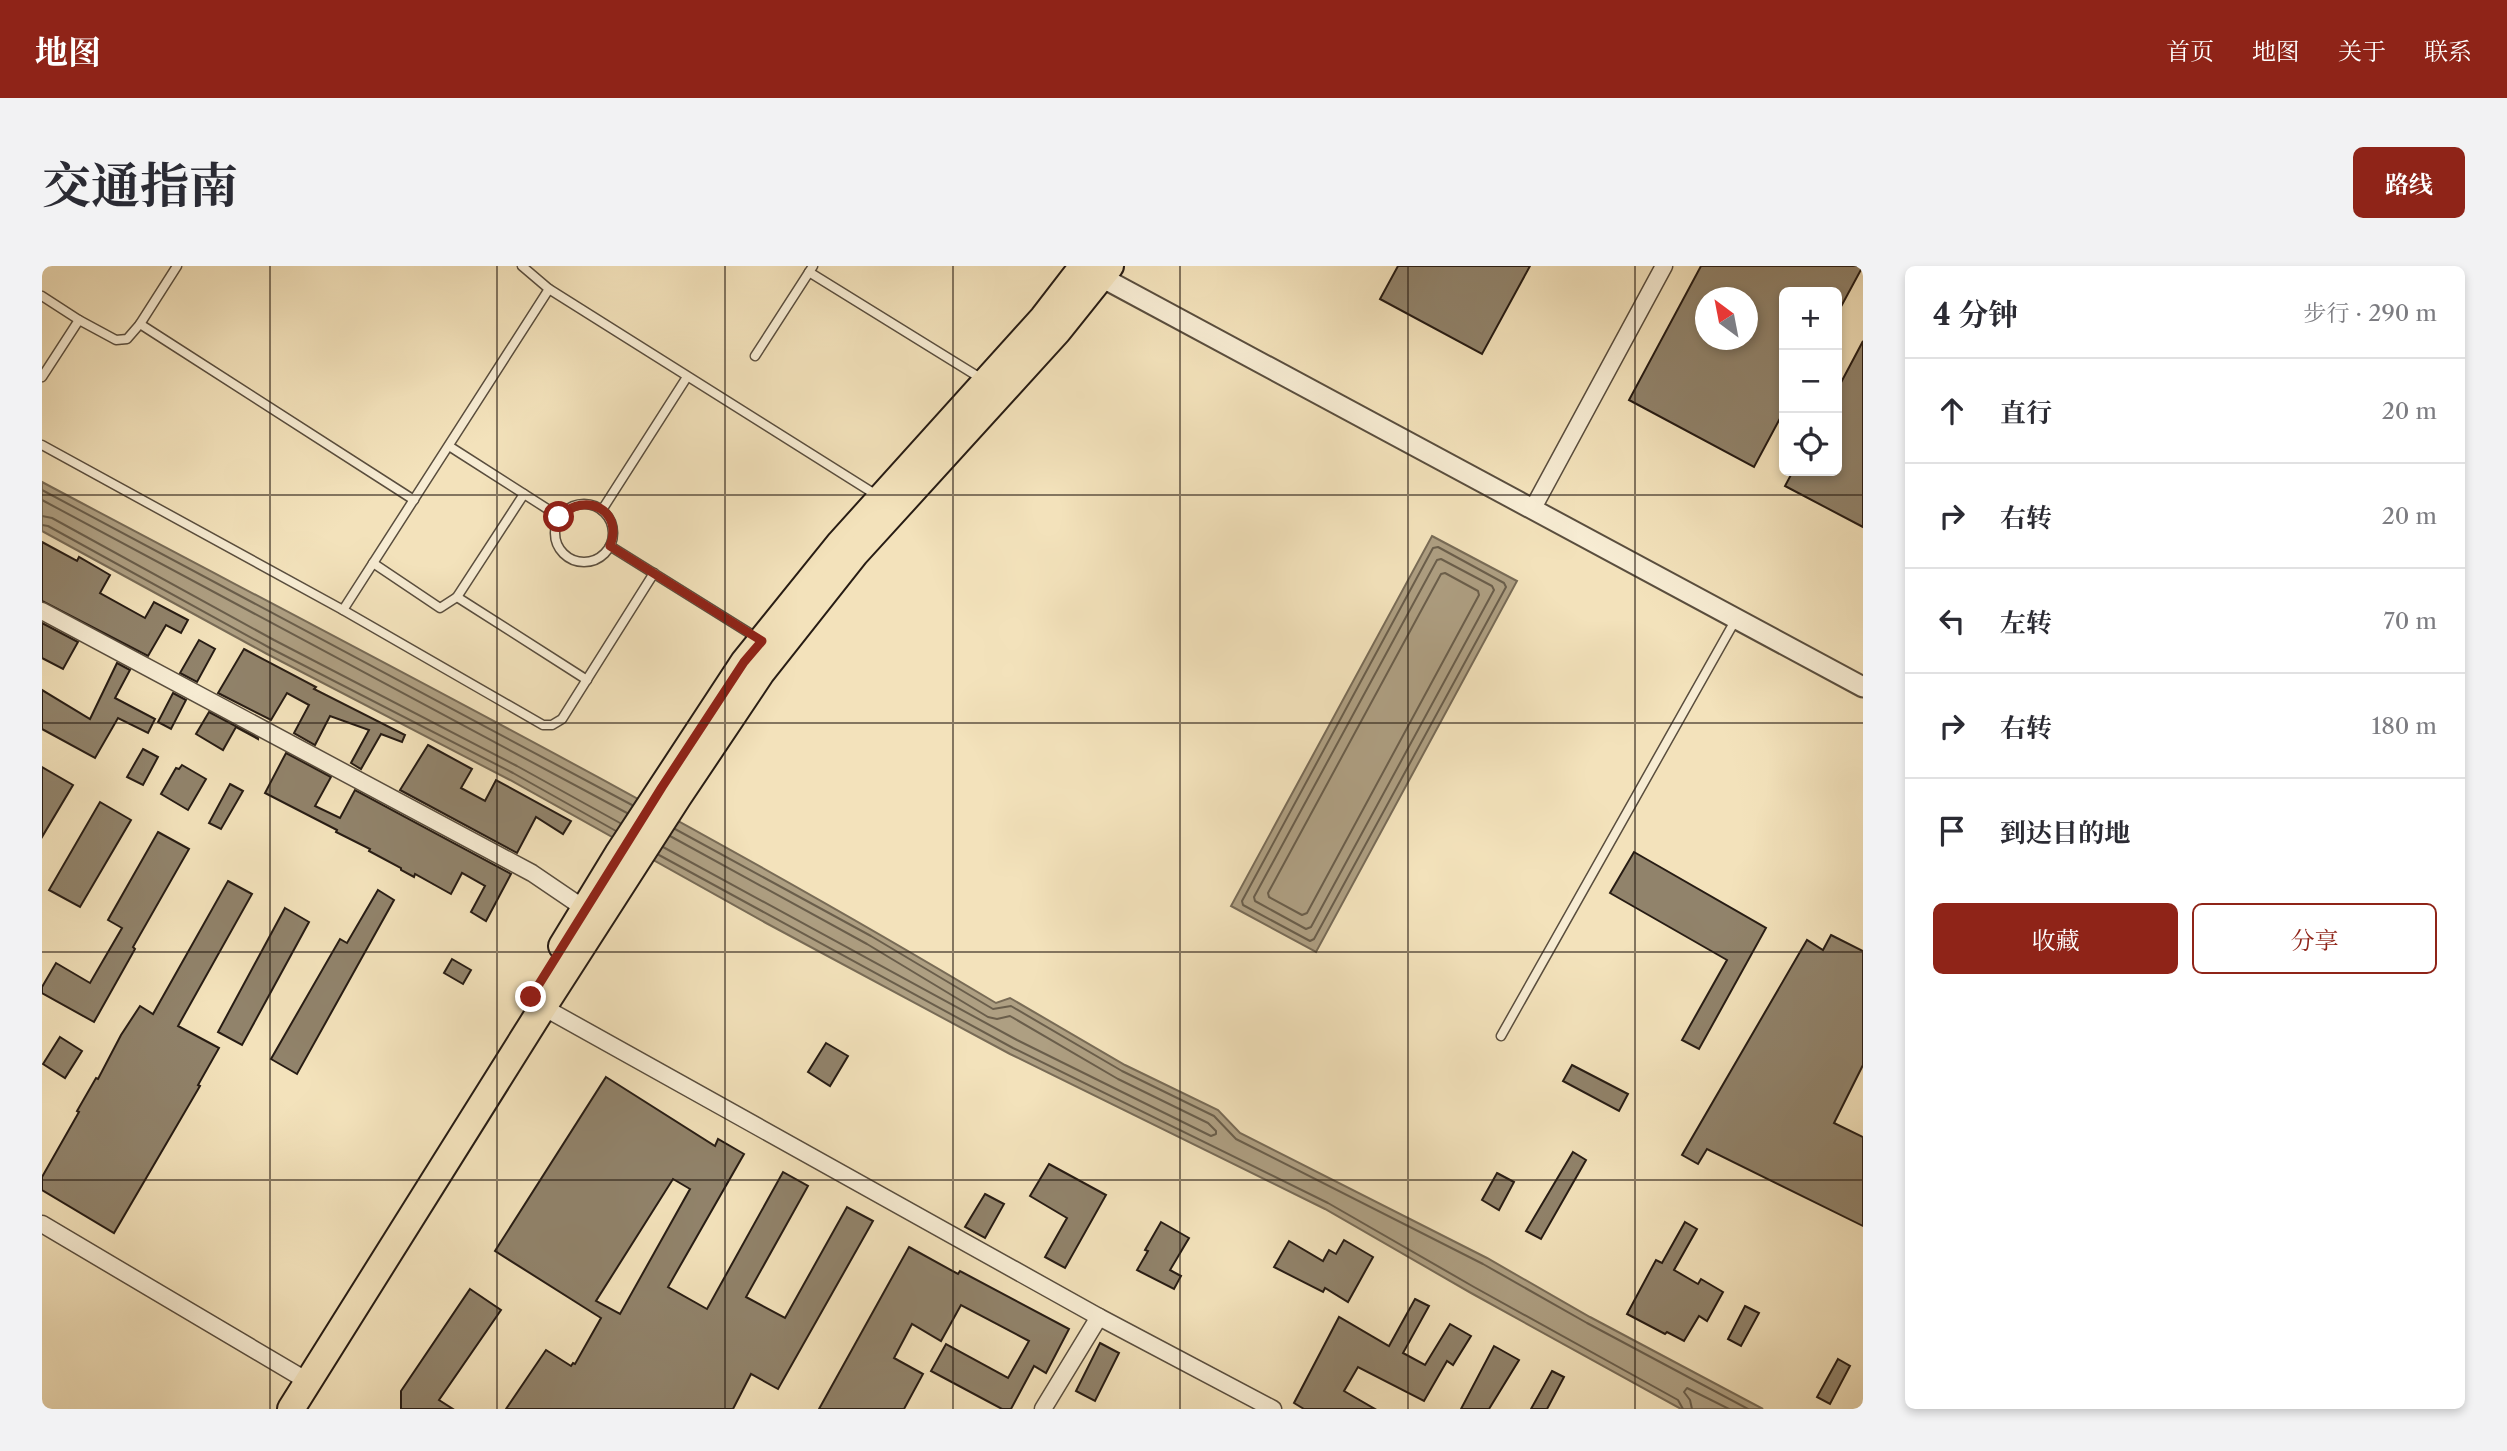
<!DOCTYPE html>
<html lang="zh">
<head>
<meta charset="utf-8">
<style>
	:root { --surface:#fff; --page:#f2f2f3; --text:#2b2b33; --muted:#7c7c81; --line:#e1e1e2; --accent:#8f2418 }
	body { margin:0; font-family:"Libre Caslon Text","Noto Serif SC",serif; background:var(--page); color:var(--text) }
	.controls { position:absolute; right:21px; top:21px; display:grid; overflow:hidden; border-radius:10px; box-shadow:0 4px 10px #0003 }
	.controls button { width:63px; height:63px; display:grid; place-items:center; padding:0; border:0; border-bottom:2px solid var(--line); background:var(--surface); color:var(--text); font:35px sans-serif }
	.compass { position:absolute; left:1653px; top:21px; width:63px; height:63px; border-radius:50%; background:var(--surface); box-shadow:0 4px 10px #0003; rotate:328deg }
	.stop { position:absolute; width:21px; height:21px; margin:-16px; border:5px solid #8f2418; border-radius:50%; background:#fff }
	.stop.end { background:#8f2418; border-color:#fff; box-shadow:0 2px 7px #0008 }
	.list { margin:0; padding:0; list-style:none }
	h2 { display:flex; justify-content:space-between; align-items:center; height:91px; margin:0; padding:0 28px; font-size:30px }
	h2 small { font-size:23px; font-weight:400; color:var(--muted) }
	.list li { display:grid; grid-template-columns:46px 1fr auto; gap:21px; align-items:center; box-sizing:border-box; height:105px; padding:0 28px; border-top:2px solid var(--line) }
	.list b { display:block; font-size:26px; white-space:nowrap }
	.list em { font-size:23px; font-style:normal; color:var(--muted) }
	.actions { display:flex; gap:14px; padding:21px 28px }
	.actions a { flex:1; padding:16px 0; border:2px solid var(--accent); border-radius:10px; text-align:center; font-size:24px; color:var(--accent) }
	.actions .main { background:var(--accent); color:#fff }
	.icon { flex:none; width:38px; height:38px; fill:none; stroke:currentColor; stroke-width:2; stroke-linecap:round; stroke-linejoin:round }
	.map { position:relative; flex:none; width:1821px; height:1143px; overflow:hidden; border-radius:10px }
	header { display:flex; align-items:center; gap:42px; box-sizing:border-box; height:98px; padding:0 35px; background:var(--accent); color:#fff }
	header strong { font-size:33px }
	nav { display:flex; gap:38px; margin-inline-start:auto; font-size:24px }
	.intro { display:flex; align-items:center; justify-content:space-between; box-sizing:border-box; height:168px; padding:0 42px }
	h1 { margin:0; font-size:49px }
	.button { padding:18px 32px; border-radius:10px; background:var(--accent); color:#fff; font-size:24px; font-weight:700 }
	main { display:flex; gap:42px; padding:0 42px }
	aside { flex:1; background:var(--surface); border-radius:10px; box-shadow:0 4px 10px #0003 }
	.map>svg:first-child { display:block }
</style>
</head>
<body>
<header>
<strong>地图</strong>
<nav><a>首页</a><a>地图</a><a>关于</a><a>联系</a></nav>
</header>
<div class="intro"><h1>交通指南</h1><a class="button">路线</a></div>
<main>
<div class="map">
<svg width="1821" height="1143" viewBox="0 0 1821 1143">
	<rect width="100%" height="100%" fill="#f3e2bb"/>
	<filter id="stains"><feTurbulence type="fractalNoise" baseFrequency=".00286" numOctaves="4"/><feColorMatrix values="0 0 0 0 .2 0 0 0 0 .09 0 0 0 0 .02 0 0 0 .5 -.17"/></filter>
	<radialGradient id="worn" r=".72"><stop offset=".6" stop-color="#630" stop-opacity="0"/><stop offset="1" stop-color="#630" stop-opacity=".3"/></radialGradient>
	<g fill="#ae9f82" stroke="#786b56" stroke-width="2">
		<path d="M0 216C320 386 644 551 954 737L968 732 1083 799 1176 844 1198 867 1445 992 1548 1051 1721 1143H1639L1429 1027 1283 943 968 788 724 657 468 514 225 388 0 265Z"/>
		<path d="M1390 270 1475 315 1274 686 1189 640Z"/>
	</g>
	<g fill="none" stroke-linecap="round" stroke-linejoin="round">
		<g stroke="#6a5e4b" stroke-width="2">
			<path d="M0 224 590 539"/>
			<path d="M0 234 585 547"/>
			<path d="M0 250 10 252 232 374 475 500 578 557"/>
			<path d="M0 259 6 260 228 382 471 507 574 565"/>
			<path d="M1396 281 1462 317 1464 321 1272 673 1268 675 1201 639 1200 635 1391 282Z"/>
			<path d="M1399 293 1450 320 1452 324 1269 661 1264 663 1213 635 1212 631 1395 294Z"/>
			<path d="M1403 307 1436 325 1437 329 1265 647 1260 649 1227 631 1226 627 1399 308Z"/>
			<path d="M633 563 829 670 951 743 969 740 1080 805 1172 850 1194 873 1441 998 1545 1057 1706 1143"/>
			<path d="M621 581 975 774 1169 870 1174 868V865L1166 857 1076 813 968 750 955 753 946 751 825 678 628 570"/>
			<path d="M617 589 971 782 1286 937 1432 1021 1636 1134 1641 1143"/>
			<path d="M1650 1143 1648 1134 1642 1126 1645 1122 1687 1143"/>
		</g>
	</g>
	<g fill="#91836b" stroke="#271c14" stroke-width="2" fill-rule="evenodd">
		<path d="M1356 0H1488L1440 88 1338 33Z"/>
		<path d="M1659 0H1821L1795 48V26H1742V145L1712 201 1587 134ZM1663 32H1705V74H1663Z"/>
		<path d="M1821 75V261L1743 220 1751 205H1795V124Z"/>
		<path d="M0 276 35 295 37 291 68 309 58 327 103 352 112 336 146 354 139 367 124 359 106 390 0 335Z"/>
		<path d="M0 357 36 376 21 403 0 392Z"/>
		<path d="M157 374 173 383 155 416 138 407Z"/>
		<path d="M202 383 274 421 272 423 363 469 360 476 339 468 319 503 309 497 327 464 288 450 273 479 252 467 267 439 245 427 229 454 176 427Z"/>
		<path d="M75 397 88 404 73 432 113 453 106 467 76 452 53 492 0 463V424L48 453Z"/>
		<path d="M131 427 144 434 129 463 116 456Z"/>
		<path d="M167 446 216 472V473L194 461 181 484 154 468Z"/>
		<path d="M386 479 430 503 419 522 443 535 454 514 529 555 521 568 494 551 475 587 358 524Z"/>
		<path d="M101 483 116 491 101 519 85 511Z"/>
		<path d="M244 487 289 511 273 540 298 552 313 524 469 608 444 655 429 646 443 620 420 607 409 628 373 608 372 611 359 604V602L327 585 328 583 294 566 295 564 223 527Z"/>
		<path d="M140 499 164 513 146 544 119 528 134 502 137 503Z"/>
		<path d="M0 501 31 519 0 571Z"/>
		<path d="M188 518 201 525 179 563 167 557Z"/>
		<path d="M58 536 89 554 38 641 7 624Z"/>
		<path d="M116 566 147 583 91 681 93 683 52 756 0 727V721L14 697 48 717 80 662 66 654Z"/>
		<path d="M1592 586 1724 662 1657 783 1640 774 1685 694 1568 627Z"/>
		<path d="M186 615 210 628 136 760 177 782 156 819 158 820 72 967 0 924V911L37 846 35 845 54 812 56 813 79 769 98 740 111 748Z"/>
		<path d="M336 624 352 634 255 808 229 793 298 673 305 677Z"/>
		<path d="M243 642 267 656 200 779 176 766Z"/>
		<path d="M1789 669 1821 685V799L1792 857 1821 871V960L1665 883 1656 898 1640 889 1765 674 1781 684Z"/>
		<path d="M410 693 429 704 421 718 402 707Z"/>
		<path d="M18 771 40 785 23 812 1 798Z"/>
		<path d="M784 777 806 790 788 820 766 806Z"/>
		<path d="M1530 799 1586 828 1577 845 1521 815Z"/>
		<path d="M564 811 673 880 676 873 702 888 626 1021 665 1043 741 906 766 920 704 1031 743 1052 805 941 831 955 736 1123 709 1108 691 1143H464L504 1084 529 1100 531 1097 533 1098 559 1052 453 985ZM631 913 648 923 578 1048 554 1035Z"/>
		<path d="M1531 886 1544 894 1499 973 1484 965Z"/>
		<path d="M1007 898 1064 929 1023 1002 1003 991 1025 952 988 930Z"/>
		<path d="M1455 907 1472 916 1457 944 1440 934Z"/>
		<path d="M943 928 962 938 943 972 923 961Z"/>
		<path d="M1119 956 1147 972 1128 1004 1139 1010 1132 1023 1095 1004 1106 985 1103 984Z"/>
		<path d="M1643 956 1655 963 1632 1004 1656 1018 1659 1013 1681 1026 1665 1055 1657 1050 1642 1075 1625 1066 1623 1068 1585 1048 1614 994 1620 997Z"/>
		<path d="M1302 974 1331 991 1306 1036 1283 1022 1281 1026 1232 1001 1247 975 1281 995 1287 984 1294 988Z"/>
		<path d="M867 981 916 1008 918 1005 1027 1063 1004 1107 992 1100 969 1143H960L889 1105 904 1078 966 1112 987 1075 919 1039 899 1075 870 1058 852 1092 881 1108 862 1143H777Z"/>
		<path d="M428 1023 459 1044 397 1134 411 1143H359V1125Z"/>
		<path d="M1373 1033 1387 1040 1361 1087 1383 1099 1408 1058 1429 1070 1411 1099 1405 1095 1382 1135 1316 1101 1302 1125 1333 1143H1262L1252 1137 1297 1051 1347 1080Z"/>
		<path d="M1703 1040 1717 1047 1699 1080 1686 1073Z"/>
		<path d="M1058 1077 1077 1087 1053 1135 1034 1125Z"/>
		<path d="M1452 1080 1477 1094 1447 1143H1419Z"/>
		<path d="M1796 1093 1808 1100 1788 1138 1775 1131Z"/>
		<path d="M1510 1105 1522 1111 1505 1143H1489Z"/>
	</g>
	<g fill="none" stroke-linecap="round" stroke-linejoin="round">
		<defs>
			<g id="service">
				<path d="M480 0 507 23 836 230"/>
				<path d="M767 6 940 113"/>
				<path d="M0 30 37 54"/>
				<path d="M98 58 372 234"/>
				<path d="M713 90 771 0"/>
				<path d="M0 111 37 54 74 74 85 73 98 58 135 0"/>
				<path d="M0 179 301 344 507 23"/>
				<path d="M407 180 518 251"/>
				<circle cx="542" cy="267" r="29"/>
				<path d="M560 244 645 111"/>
				<path d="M568 280 717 373"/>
				<path d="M331 297 398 342 415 331 545 414"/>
				<path d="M415 331 482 228"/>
				<path d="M301 344 501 459H510L520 453 612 307"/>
				<path d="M1459 770 1694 353"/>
			</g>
			<g id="minor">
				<path d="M1490 244 1622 0"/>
				<path d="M0 345 490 607 543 643"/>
				<path d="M501 741 1057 1051 1231 1143"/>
				<path d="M0 958 267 1116"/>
				<path d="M1001 1143 1057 1051"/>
			</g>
			<path id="tertiary" d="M1048 5 1821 421"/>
			<g id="primary">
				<path d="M520 680 576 588 702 396 798 277 1001 52 1041 0"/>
				<path d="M249 1143 501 741 636 531 719 407 813 288 1016 65 1068 0"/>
			</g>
		</defs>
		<use href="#service" stroke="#5a4e3e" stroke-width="11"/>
		<use href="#minor" stroke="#5a4e3e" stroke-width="19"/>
		<use href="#tertiary" stroke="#5a4e3e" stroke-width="23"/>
		<use href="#primary" stroke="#271c14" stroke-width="30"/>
		<use href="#service" stroke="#f7ecd3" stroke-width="8"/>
		<use href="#minor" stroke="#f7ecd3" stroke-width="16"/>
		<use href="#tertiary" stroke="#f7ecd3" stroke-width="19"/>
		<use href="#primary" stroke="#f3e2bb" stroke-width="26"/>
	</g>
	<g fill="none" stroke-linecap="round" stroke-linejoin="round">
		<path stroke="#8f2418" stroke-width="9" d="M489 731 620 521 702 396 720 375 568 280C582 245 544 224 517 251"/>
	</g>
	<path fill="none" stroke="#271c14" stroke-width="2" stroke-opacity="0.55" d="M228 0V1143M455 0V1143M683 0V1143M911 0V1143M1138 0V1143M1366 0V1143M1593 0V1143M0 229H1821M0 457H1821M0 686H1821M0 914H1821"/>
	<rect width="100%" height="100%" filter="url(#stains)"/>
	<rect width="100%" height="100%" fill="url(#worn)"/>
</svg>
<div class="controls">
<button>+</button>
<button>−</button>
<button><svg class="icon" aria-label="locate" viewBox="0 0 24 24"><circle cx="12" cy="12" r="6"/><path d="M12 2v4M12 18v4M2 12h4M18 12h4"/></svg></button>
</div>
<svg class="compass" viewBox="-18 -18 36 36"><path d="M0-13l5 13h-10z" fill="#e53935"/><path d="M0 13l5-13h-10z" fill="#7c7c81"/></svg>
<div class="stop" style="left:517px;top:251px"></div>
<div class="stop end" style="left:489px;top:731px"></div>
</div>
<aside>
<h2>4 分钟<small>步行 · 290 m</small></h2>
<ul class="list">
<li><svg class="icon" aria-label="ahead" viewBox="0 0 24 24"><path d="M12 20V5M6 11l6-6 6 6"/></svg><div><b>直行</b></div><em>20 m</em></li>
<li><svg class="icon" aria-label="right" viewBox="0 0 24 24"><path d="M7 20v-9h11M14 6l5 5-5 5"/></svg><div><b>右转</b></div><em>20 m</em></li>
<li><svg class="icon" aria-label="left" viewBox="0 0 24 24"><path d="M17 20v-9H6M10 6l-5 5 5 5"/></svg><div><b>左转</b></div><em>70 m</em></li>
<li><svg class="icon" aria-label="right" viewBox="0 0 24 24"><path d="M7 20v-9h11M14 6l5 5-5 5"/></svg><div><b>右转</b></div><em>180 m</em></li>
<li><svg class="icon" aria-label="arrive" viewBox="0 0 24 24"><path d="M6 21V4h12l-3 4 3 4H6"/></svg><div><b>到达目的地</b></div></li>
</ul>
<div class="actions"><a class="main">收藏</a><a>分享</a></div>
</aside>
</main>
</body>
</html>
